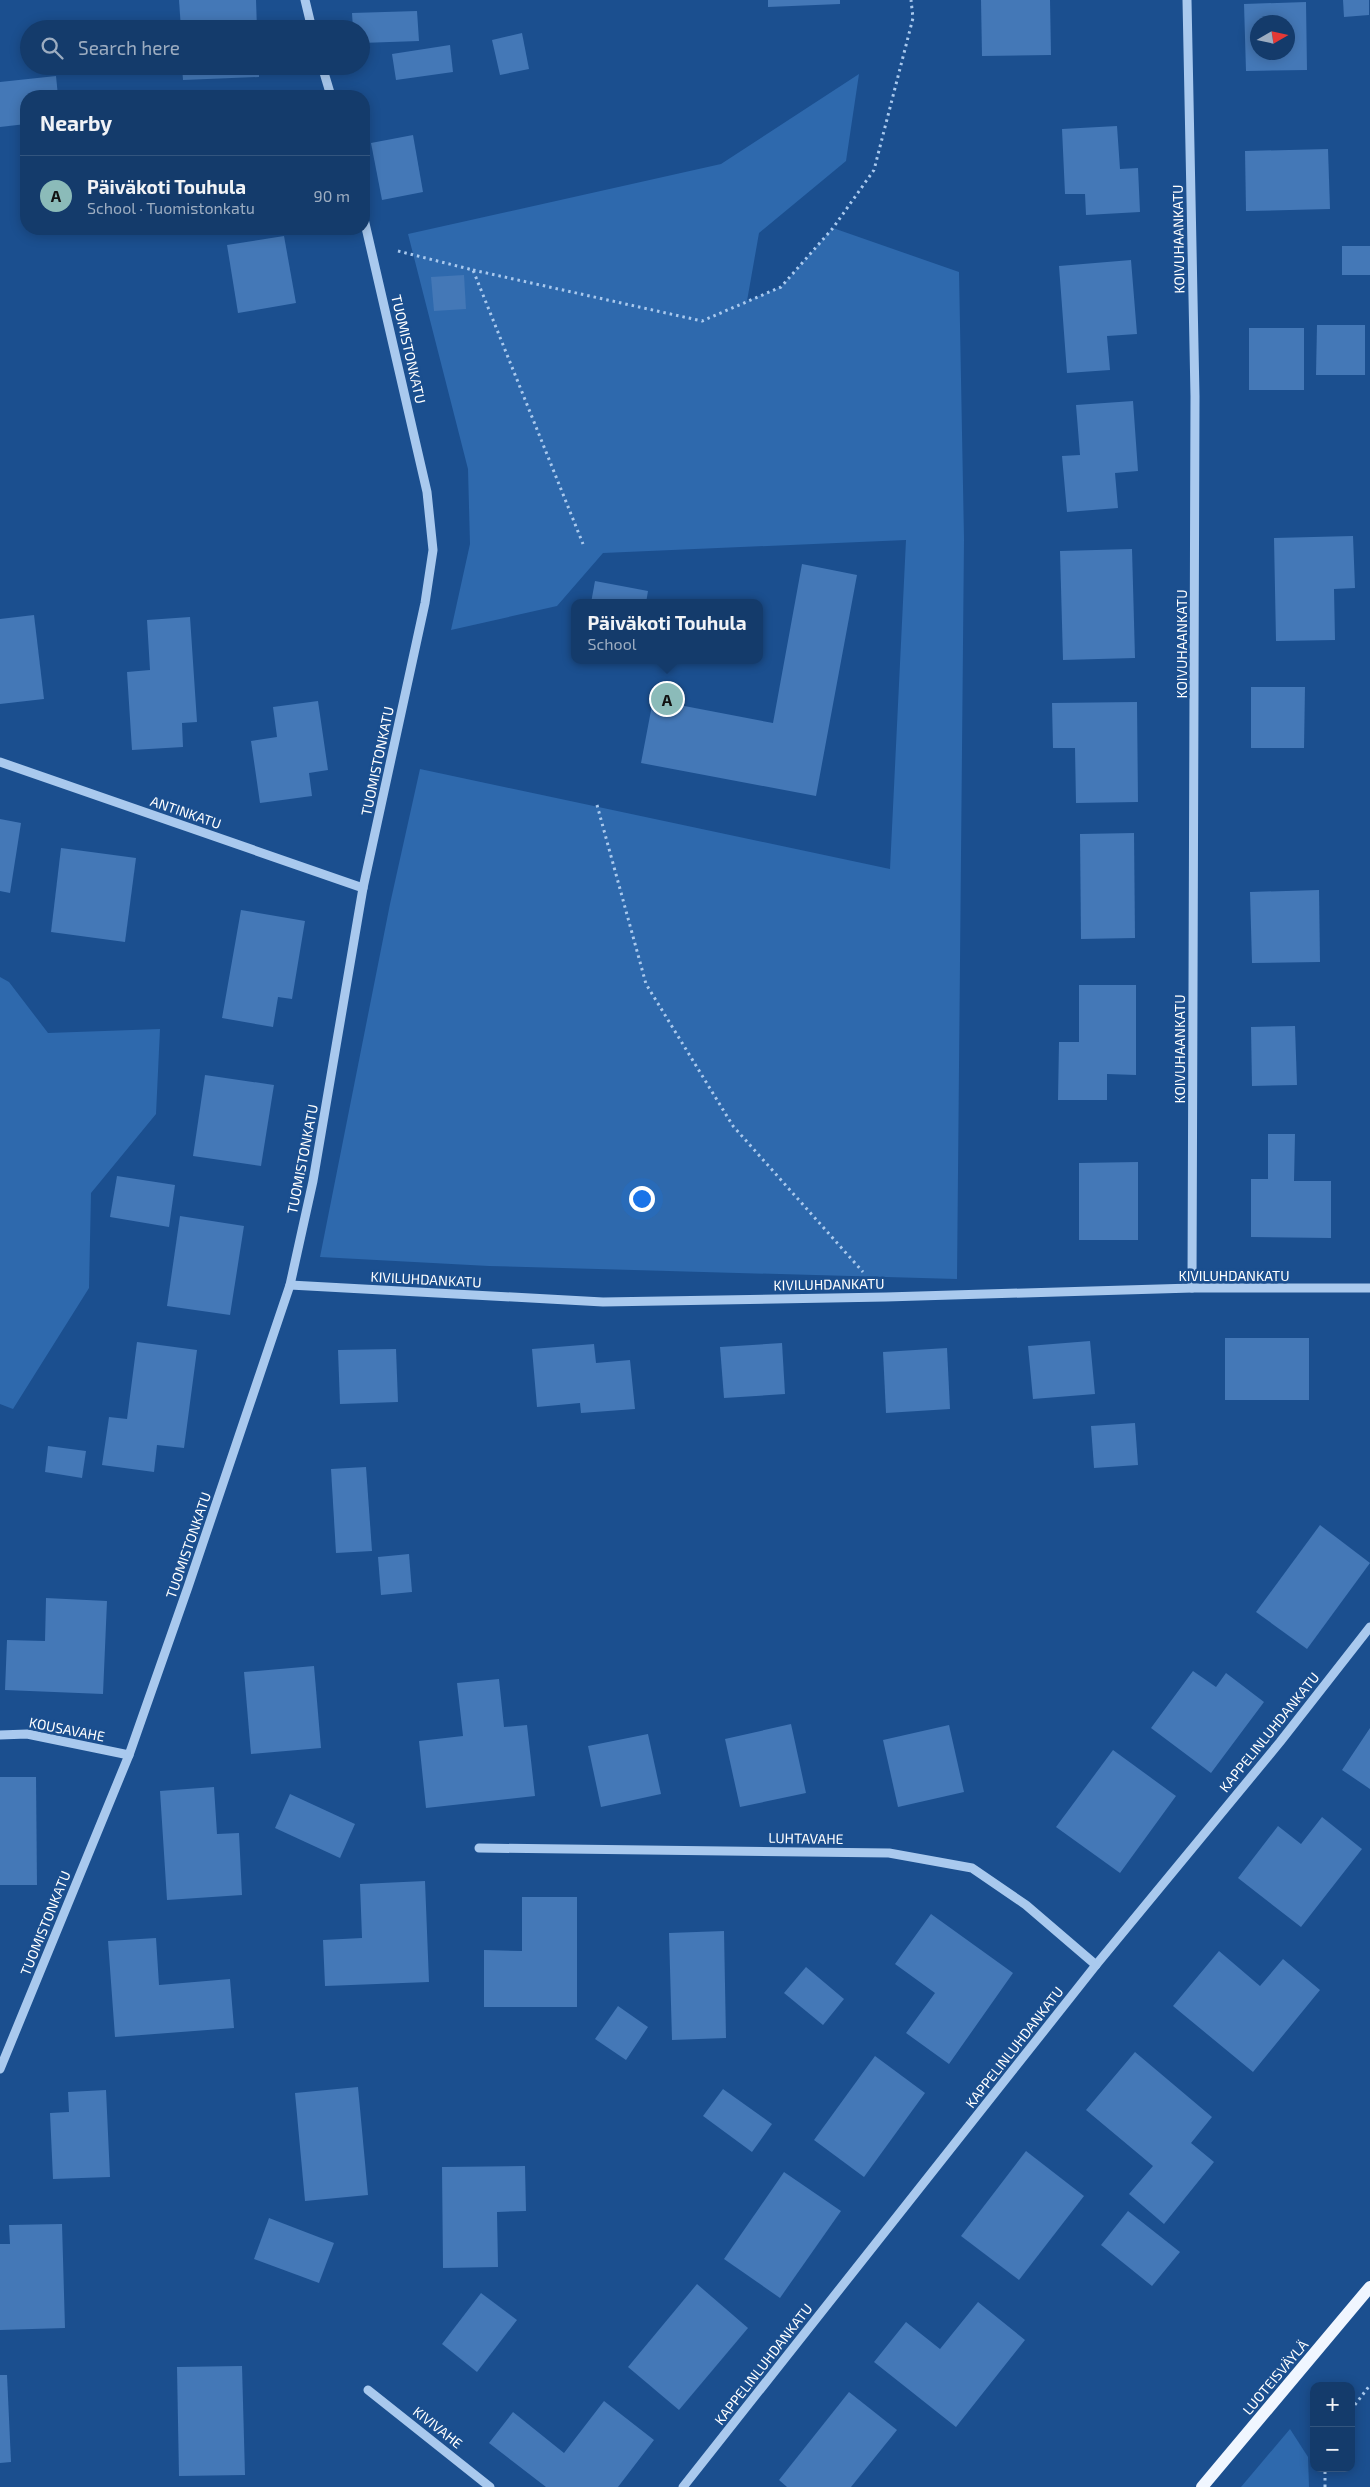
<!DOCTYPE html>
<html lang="en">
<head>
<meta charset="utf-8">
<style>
	:root { --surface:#143b6b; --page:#1d4271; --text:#f1f3f6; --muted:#9dadc1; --line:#33557e; --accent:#8bbbb9 }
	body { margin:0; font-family:"Exo 2",sans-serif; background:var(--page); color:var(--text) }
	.controls { position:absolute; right:15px; bottom:15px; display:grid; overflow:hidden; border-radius:10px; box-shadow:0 2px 12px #0003 }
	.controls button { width:45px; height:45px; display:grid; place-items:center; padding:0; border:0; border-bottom:1px solid var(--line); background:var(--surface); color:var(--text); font:25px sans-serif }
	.compass { position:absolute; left:1250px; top:15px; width:45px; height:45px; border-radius:50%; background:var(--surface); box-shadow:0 2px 12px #0003; rotate:81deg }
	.you { position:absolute; left:641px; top:1198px; width:18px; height:18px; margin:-12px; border:4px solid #fff; border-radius:50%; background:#1a73e8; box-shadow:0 0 0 8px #1a73e833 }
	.badge { display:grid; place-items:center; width:32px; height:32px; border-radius:50%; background:var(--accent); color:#111; font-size:16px; font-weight:700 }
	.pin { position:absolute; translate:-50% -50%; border:2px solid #fff; box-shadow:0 1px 5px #0006 }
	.popup { position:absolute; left:571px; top:599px; width:192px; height:65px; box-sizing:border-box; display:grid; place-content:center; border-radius:10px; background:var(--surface); filter:drop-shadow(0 1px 4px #0005); font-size:16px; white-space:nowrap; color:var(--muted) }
	.popup b { font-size:19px; color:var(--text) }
	.popup::after { content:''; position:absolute; left:50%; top:100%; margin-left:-10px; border:10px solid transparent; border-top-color:var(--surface) }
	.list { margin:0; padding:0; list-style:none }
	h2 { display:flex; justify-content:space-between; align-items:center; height:65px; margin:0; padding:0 20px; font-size:21px }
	h2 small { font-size:16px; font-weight:400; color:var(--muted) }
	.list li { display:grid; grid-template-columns:32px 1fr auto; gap:15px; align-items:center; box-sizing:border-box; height:80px; padding:0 20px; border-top:1px solid var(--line) }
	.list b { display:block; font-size:19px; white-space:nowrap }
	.list p { margin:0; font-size:16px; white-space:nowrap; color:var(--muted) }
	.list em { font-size:16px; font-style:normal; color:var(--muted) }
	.icon { flex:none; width:28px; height:28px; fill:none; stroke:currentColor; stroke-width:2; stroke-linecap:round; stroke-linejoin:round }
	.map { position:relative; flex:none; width:1370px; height:2487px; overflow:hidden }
	.search { position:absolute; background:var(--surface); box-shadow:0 2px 12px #0003; left:20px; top:20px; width:350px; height:55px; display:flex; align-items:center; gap:12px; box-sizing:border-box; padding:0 18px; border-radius:28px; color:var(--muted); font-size:19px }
	.panel { position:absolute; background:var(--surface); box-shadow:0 2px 12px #0003; left:20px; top:90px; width:350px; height:145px; border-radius:20px }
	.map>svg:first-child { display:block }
</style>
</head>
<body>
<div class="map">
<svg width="1370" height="2487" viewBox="0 0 1370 2487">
	<rect width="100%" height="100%" fill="#1b4f8f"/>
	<g fill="#2e69ad">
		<path d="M859 74 846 161 759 233 747 301 781 287 833 228 959 272 964 539 957 1279 489 1266 320 1257 390 904 420 769 890 869 906 540 603 553 557 606 451 630 470 544 468 469 408 234 721 164Z"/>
		<path d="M0 977 9 982 48 1033 160 1029 156 1114 91 1193 89 1288 13 1409 0 1404Z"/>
		<path d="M1290 2429 1308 2457 1309 2487H1241Z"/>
	</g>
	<g fill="#4478b7" fill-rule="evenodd">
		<path d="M179 0H256L257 29H181Z"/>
		<path d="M768 0H840V4L768 7Z"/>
		<path d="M981 0H1050L1051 55 982 56Z"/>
		<path d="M1343 0H1369V15L1344 17Z"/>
		<path d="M1306 2 1307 70 1246 71 1244 4ZM1258 22H1288V52H1258Z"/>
		<path d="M417 11 419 41 361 43V29H353L352 13Z"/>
		<path d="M522 33 529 69 500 75 492 40Z"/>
		<path d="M450 45 453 72 396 80 392 54Z"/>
		<path d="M182 66H259V77L183 80Z"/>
		<path d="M56 76 58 96H26V124L0 127V82Z"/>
		<path d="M1117 126 1120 169 1138 168 1140 212 1086 215 1085 194H1065L1062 129Z"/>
		<path d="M413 135 423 192 382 200 371 143Z"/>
		<path d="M1328 149 1330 209 1246 211 1245 151Z"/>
		<path d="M284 236 296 303 238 313 227 245Z"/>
		<rect x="1342" y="246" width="28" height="29"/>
		<path d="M1131 260 1137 334 1107 336 1110 370 1067 373 1059 266Z"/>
		<path d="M464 275 466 309 434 311 431 277Z"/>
		<path d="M1317 325H1365V375H1316Z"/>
		<rect x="1249" y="328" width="55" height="62"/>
		<path d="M1133 401 1138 471 1115 473 1118 508 1067 512 1062 456 1080 455 1076 405Z"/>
		<path d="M1353 536 1355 588 1334 589 1335 640 1276 641 1274 538Z"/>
		<path d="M1132 549 1135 658 1063 660 1060 551Z"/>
		<path d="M802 564 857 575 816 796 641 763 653 700 773 723Z"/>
		<path d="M595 581 648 591 646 603H591Z"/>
		<path d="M34 615 44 699 0 704V619Z"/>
		<path d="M190 617 197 722 182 723 183 747 132 750 127 672 150 670 147 620Z"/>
		<path d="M1251 687H1305L1304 748H1251Z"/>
		<path d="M318 701 328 770 309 773 312 796 260 803 251 741 277 737 273 707Z"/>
		<path d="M1137 702 1138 802 1076 803 1075 748H1053L1052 703Z"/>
		<path d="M0 819 21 823 10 893 0 891Z"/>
		<path d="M1134 833 1135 938 1081 939 1080 834Z"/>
		<path d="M61 848 136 858 125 942 51 932Z"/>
		<path d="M1319 890 1320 962 1252 963 1250 892Z"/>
		<path d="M241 910 305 921 292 999 278 997 273 1027 222 1018Z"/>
		<path d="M1079 985H1136V1075L1107 1074V1100H1058L1059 1042H1079Z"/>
		<path d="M1295 1026 1297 1085 1252 1086 1251 1027Z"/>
		<path d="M205 1075 274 1085 261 1166 193 1156Z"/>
		<path d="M1268 1134H1295L1294 1181H1331V1238L1251 1237V1179H1268Z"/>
		<path d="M1138 1162V1240H1079V1163Z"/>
		<path d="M117 1176 175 1185 169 1227 110 1217Z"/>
		<path d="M180 1216 244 1226 230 1315 167 1306Z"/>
		<rect x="1225" y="1338" width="84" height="62"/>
		<path d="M1090 1341 1095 1394 1033 1399 1028 1346Z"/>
		<path d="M137 1342 197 1350 184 1448 157 1445 154 1472 102 1465 109 1417 127 1419Z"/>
		<path d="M782 1343 785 1394 724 1398 720 1347Z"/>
		<path d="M594 1344 596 1363 630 1360 635 1409 581 1413 580 1403 537 1407 532 1349Z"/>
		<path d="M947 1348 950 1409 886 1413 883 1352Z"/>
		<path d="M396 1349 398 1402 340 1404 338 1350Z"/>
		<path d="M1135 1423 1138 1465 1094 1468 1091 1426Z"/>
		<path d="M48 1446 86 1451 82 1478 45 1472Z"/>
		<path d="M366 1467 372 1551 336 1553 331 1469Z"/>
		<path d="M1320 1525 1370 1563 1307 1649 1256 1612Z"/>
		<path d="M409 1554 412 1592 381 1595 378 1557Z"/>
		<path d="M46 1598 107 1601 103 1694 5 1690 7 1640 45 1641Z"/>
		<path d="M314 1666 321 1748 251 1754 244 1672Z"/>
		<path d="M1193 1671 1216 1687 1226 1673 1264 1702 1211 1773 1151 1728Z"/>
		<path d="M499 1679 504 1727 527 1725 535 1796 426 1808 419 1741 463 1736 457 1683Z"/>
		<path d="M791 1724 806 1793 740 1807 725 1739Z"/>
		<path d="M949 1725 964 1792 898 1807 883 1740Z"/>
		<path d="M1370 1728V1789L1342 1770Z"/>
		<path d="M648 1734 661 1794 601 1807 588 1746Z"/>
		<path d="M1113 1750 1176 1796 1120 1873 1056 1827Z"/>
		<path d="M0 1777H36L37 1885H0Z"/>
		<path d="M214 1787 217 1834 239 1833 242 1895 167 1900 160 1791Z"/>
		<path d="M290 1794 355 1824 340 1858 275 1828Z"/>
		<path d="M1322 1817 1362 1849 1301 1927 1238 1878 1278 1826 1301 1844Z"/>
		<path d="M425 1881 429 1982 325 1986 323 1940 362 1938 360 1884Z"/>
		<path d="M522 1897H577V2007H484V1950L522 1951Z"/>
		<path d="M931 1914 1013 1973 949 2064 906 2033 935 1993 895 1964Z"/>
		<path d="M724 1931 726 2038 672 2040 669 1933Z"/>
		<path d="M156 1938 159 1985 230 1979 234 2028 115 2037 108 1941Z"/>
		<path d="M1219 1951 1260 1986 1283 1959 1320 1990 1253 2072 1173 2006Z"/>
		<path d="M806 1967 844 1999 823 2025 784 1993Z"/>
		<path d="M618 2006 648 2027 626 2060 595 2039Z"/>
		<path d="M1135 2052 1212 2117 1191 2143 1214 2162 1164 2224 1129 2194 1153 2166 1086 2110Z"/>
		<path d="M875 2056 925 2093 864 2177 814 2140Z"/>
		<path d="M358 2087 368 2195 305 2201 295 2093Z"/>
		<path d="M723 2089 772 2124 752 2152 703 2116Z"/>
		<path d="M106 2090 110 2177 53 2179 50 2113 69 2112 68 2092Z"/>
		<path d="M1026 2151 1084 2196 1019 2280 961 2236Z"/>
		<path d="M525 2166 526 2211 497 2212 498 2267 443 2268 442 2167Z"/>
		<path d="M784 2172 841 2211 780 2298 724 2259Z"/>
		<path d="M1128 2211 1180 2252 1152 2286 1101 2245Z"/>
		<path d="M269 2218 334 2243 319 2283 254 2259Z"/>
		<path d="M62 2224 65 2328 0 2330V2244H10L9 2225Z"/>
		<path d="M697 2284 748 2328 679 2410 628 2367Z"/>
		<path d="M481 2293 517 2320 477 2372 442 2344Z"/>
		<path d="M978 2302 1025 2340 956 2427 874 2362 906 2322 940 2349Z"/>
		<path d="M242 2366 245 2475 179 2476 177 2367Z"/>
		<path d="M0 2375H7L11 2462 0 2463Z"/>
		<path d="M849 2392 897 2430 851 2487H787L779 2480Z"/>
		<path d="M604 2401 654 2440 618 2487H546L489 2443 513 2412 564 2453Z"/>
	</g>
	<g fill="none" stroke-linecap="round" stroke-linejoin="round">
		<g stroke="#a9c9ee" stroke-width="3" stroke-dasharray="2.5 4" stroke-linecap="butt">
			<path d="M398 251 473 270 583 544"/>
			<path d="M473 270 702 321 781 287 833 228 874 170 913 18 911 0"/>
			<path d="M597 805 646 984 733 1126 863 1272"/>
			<path d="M1351 2410 1370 2385"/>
			<path d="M1325 2487V2468"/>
		</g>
		<g stroke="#a9c9ee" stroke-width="9">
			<path d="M305 0 312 29"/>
			<path d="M1187 0 1195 396 1192 1288"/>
			<path d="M322 66 331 96"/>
			<path d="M0 762 363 888"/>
			<path d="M290 1285 603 1302 886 1297 1192 1288H1370"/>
			<path d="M0 1735 27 1734 129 1755"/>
			<path d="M479 1848 889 1853 972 1868 1026 1905 1096 1965"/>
			<path d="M0 2069 129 1755 188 1587 290 1285 313 1181 363 888 425 603 433 550 427 492 364 219"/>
			<path d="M368 2390 490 2487"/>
			<path d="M683 2487 1096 1965 1280 1742 1370 1627"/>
		</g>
		<path stroke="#f0f6ff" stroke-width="12" d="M1202 2487 1370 2287"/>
	</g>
	<g text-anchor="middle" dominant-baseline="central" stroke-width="5" stroke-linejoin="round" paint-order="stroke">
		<g font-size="14" fill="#fff" stroke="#1b4f8f">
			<text transform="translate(1178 239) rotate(-91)">KOIVUHAANKATU</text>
			<text transform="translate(409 349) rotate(77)">TUOMISTONKATU</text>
			<text transform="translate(1181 644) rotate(-90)">KOIVUHAANKATU</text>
			<text transform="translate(377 761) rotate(-78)">TUOMISTONKATU</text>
			<text transform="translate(186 812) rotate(19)">ANTINKATU</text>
			<text transform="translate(1179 1049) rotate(-90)">KOIVUHAANKATU</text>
			<text transform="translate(302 1159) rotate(-79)">TUOMISTONKATU</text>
			<text x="1234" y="1275">KIVILUHDANKATU</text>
			<text transform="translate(426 1279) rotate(3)">KIVILUHDANKATU</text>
			<text transform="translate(829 1284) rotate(-1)">KIVILUHDANKATU</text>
			<text transform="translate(188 1545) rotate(-71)">TUOMISTONKATU</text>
			<text transform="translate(67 1729) rotate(11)">KOUSAVAHE</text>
			<text transform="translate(1269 1732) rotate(-51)">KAPPELINLUHDANKATU</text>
			<text transform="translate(806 1838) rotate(1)">LUHTAVAHE</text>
			<text transform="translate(45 1923) rotate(-68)">TUOMISTONKATU</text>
			<text transform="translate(1014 2047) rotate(-52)">KAPPELINLUHDANKATU</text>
			<text transform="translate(763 2364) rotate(-52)">KAPPELINLUHDANKATU</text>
			<text transform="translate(1275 2377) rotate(-50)">LUOTEISVÄYLÄ</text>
			<text transform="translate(438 2427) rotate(38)">KIVIVAHE</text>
		</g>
	</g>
</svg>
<div class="controls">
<button>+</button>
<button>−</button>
</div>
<svg class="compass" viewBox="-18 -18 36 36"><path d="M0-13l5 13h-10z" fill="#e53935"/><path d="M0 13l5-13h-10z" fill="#9dadc1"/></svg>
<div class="you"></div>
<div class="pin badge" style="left:667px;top:699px">A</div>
<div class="popup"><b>Päiväkoti Touhula</b>School</div>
<div class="search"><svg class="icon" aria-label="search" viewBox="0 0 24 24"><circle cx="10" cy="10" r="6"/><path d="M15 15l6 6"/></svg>Search here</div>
<section class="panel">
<h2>Nearby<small></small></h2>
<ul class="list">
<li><span class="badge">A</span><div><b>Päiväkoti Touhula</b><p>School · Tuomistonkatu</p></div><em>90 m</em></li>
</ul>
</section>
</div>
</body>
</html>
